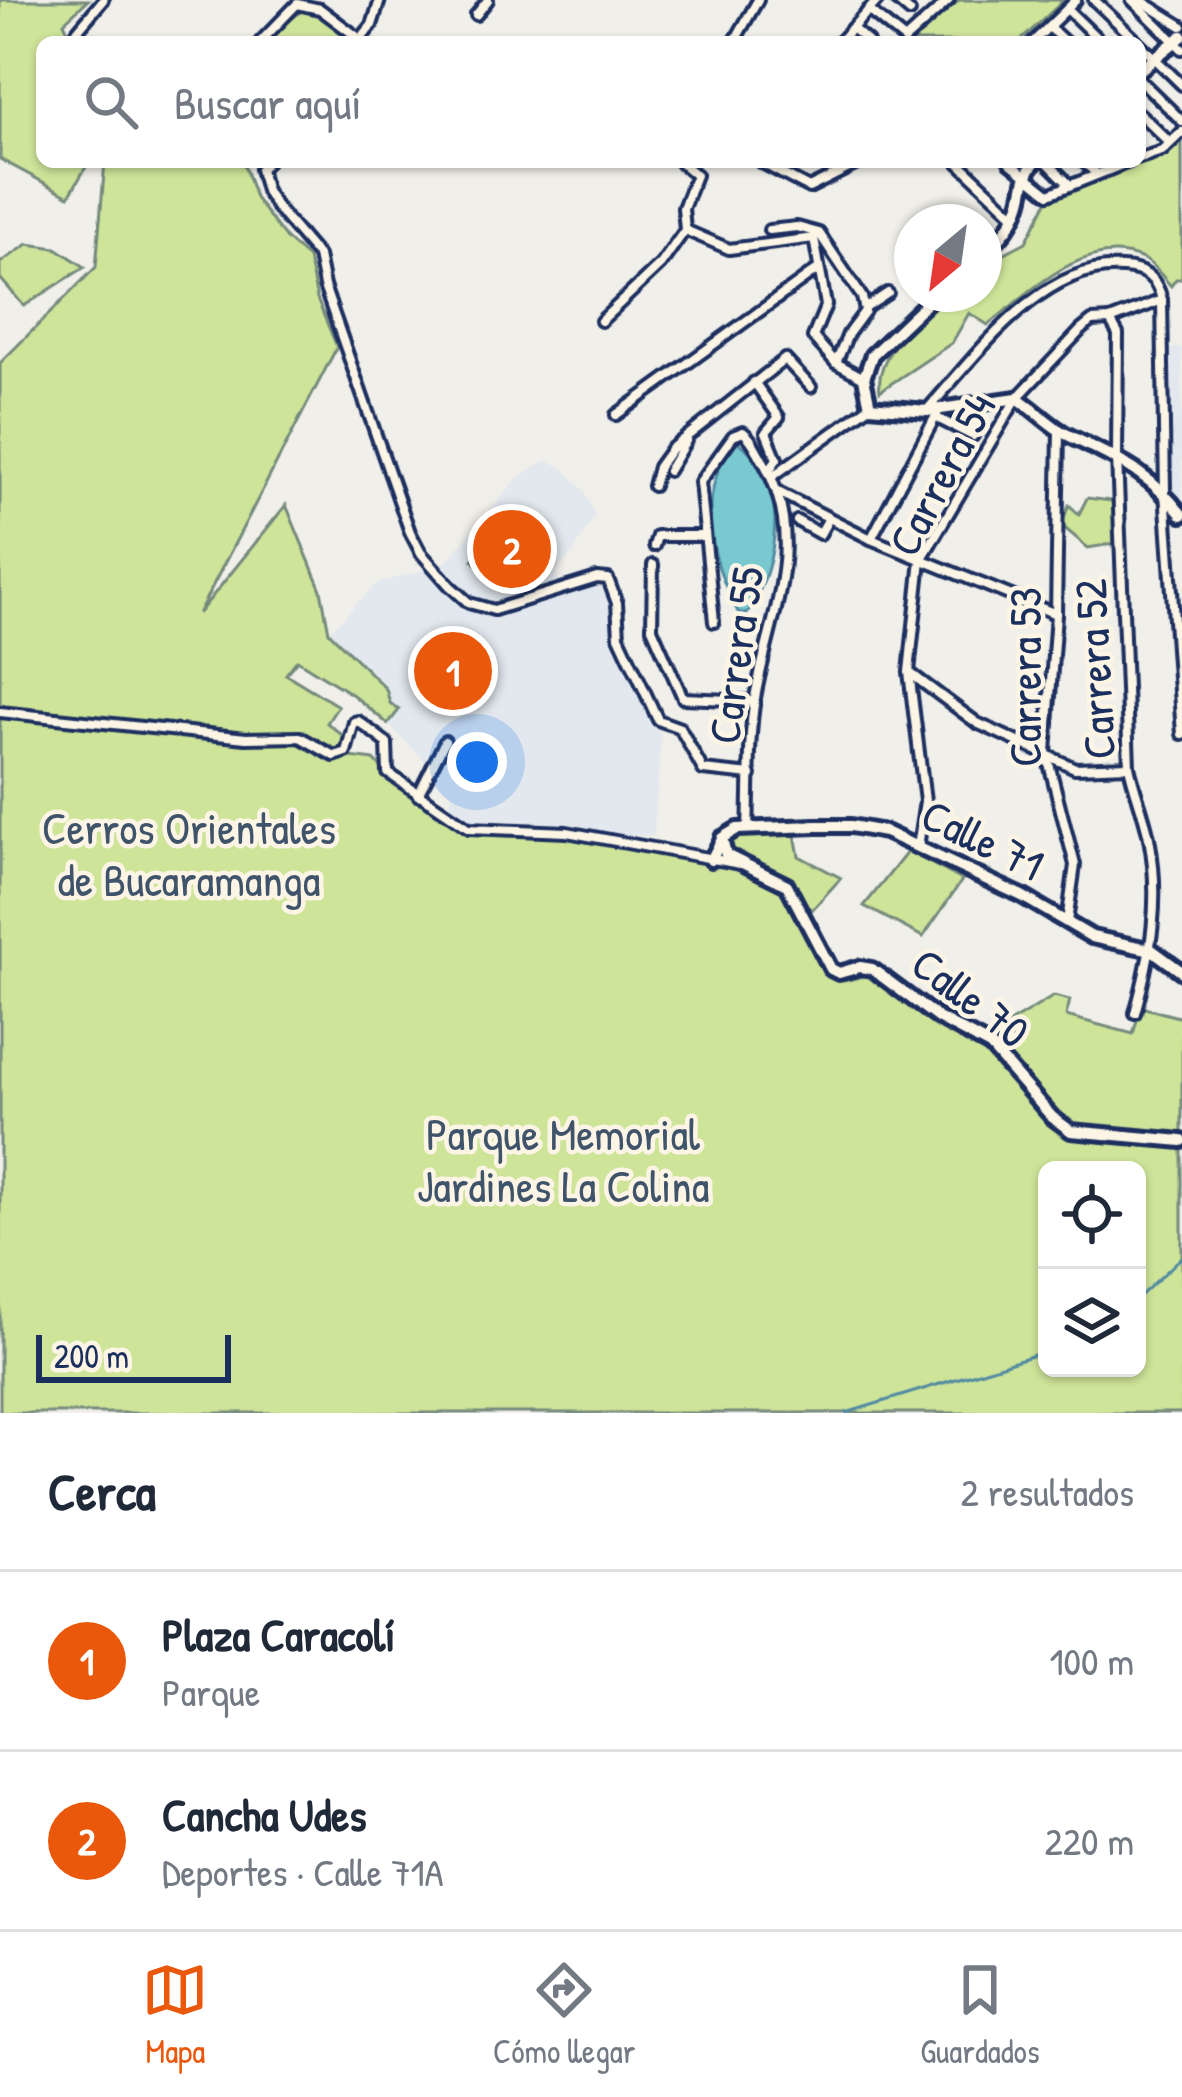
<!DOCTYPE html>
<html lang="es">
<head>
<meta charset="utf-8">
<style>
	:root { --surface:#fff; --page:#f6f6f7; --text:#1f2937; --muted:#747a83; --line:#e0e1e3; --accent:#ea580c }
	body { margin:0; font-family:"Patrick Hand",sans-serif; background:var(--page); color:var(--text) }
	.controls { position:absolute; right:36px; bottom:36px; display:grid; overflow:hidden; border-radius:18px; box-shadow:0 3px 9px #0004 }
	.controls button { width:108px; height:108px; display:grid; place-items:center; padding:0; border:0; border-bottom:3px solid var(--line); background:var(--surface); color:var(--text); font:60px sans-serif }
	.compass { position:absolute; left:894px; top:204px; width:108px; height:108px; border-radius:50%; background:var(--surface); box-shadow:0 3px 9px #0004; rotate:209deg }
	.scale { position:absolute; left:36px; bottom:30px; width:195px; box-sizing:border-box; padding-left:12px; border:6px solid #1b2f5e; border-top:0; font-size:33px; line-height:42px; white-space:nowrap; color:#1b2f5e; -webkit-text-stroke:9px #fcf5e5; paint-order:stroke }
	.you { position:absolute; left:477px; top:762px; width:42px; height:42px; margin:-30px; border:9px solid #fff; border-radius:50%; background:#1a73e8; box-shadow:0 0 0 18px #1a73e833 }
	.badge { display:grid; place-items:center; width:78px; height:78px; border-radius:50%; background:var(--accent); color:#fff; font-size:39px; font-weight:700 }
	.pin { position:absolute; translate:-50% -50%; border:6px solid #fff; box-shadow:0 3px 12px #0006 }
	.list { margin:0; padding:0; list-style:none }
	h2 { display:flex; justify-content:space-between; align-items:center; height:156px; margin:0; padding:0 48px; font-size:51px }
	h2 small { font-size:39px; font-weight:400; color:var(--muted) }
	.list li { display:grid; grid-template-columns:78px 1fr auto; gap:36px; align-items:center; box-sizing:border-box; height:180px; padding:0 48px; border-top:3px solid var(--line) }
	.list b { display:block; font-size:45px; white-space:nowrap }
	.list p { margin:0; font-size:39px; white-space:nowrap; color:var(--muted) }
	.list em { font-size:39px; font-style:normal; color:var(--muted) }
	.icon { flex:none; width:66px; height:66px; fill:none; stroke:currentColor; stroke-width:2; stroke-linecap:round; stroke-linejoin:round }
	.map { position:relative; flex:none; width:1182px; height:1413px; overflow:hidden }
	.search { position:absolute; background:var(--surface); box-shadow:0 3px 9px #0004; left:36px; right:36px; top:36px; height:132px; display:flex; align-items:center; gap:30px; box-sizing:border-box; padding:0 42px; border-radius:18px; color:var(--muted); font-size:45px }
	.sheet { height:516px; background:var(--surface) }
	nav { display:flex; justify-content:space-around; align-items:center; box-sizing:border-box; height:168px; border-top:3px solid var(--line); background:var(--surface); font-size:33px; color:var(--muted) }
	nav a { display:grid; justify-items:center; gap:6px }
	nav .on { color:var(--accent) }
	.map>svg:first-child { display:block }
</style>
</head>
<body>
<div class="map">
<svg width="1182" height="1413" viewBox="0 0 1182 1413">
	<rect width="100%" height="100%" fill="#f0efe9"/>
	<filter id="ink" filterUnits="userSpaceOnUse"><feTurbulence type="fractalNoise" baseFrequency=".00833" numOctaves="2"/><feDisplacementMap in="SourceGraphic" scale="24" xChannelSelector="R" yChannelSelector="G"/><feConvolveMatrix kernelMatrix="1 2 1 2 8 2 1 2 1" color-interpolation-filters="sRGB"/></filter>
	<g filter="url(#ink)">
		<g fill="#e2e8ee">
			<path d="M1168 348H1182V511L1167 491Z"/>
			<path d="M546 460 562 467 584 490 595 516 573 553 555 572 565 593 594 585 605 589 616 637 652 723 661 733 654 836 475 825 449 813 452 793 430 780 434 770 388 724 398 710 390 703 386 689 329 632 377 583 443 565 518 478Z"/>
		</g>
		<g fill="#cee499" stroke="#748a7c" stroke-width="3" fill-rule="evenodd">
			<path d="M0 0H88L64 22 73 42H42V162H89L69 196 0 159Z"/>
			<path d="M959 0H1064L1019 42H910Z"/>
			<path d="M304 9 323 14 349 42H262Z"/>
			<path d="M1182 134V279H1176L1171 286C1163 278 1155 265 1145 260 1088 232 1029 293 988 325L969 313 952 343 880 391C874 350 921 321 948 294H984V264L1026 242 1048 200 1123 164 1140 162V158Z"/>
			<path d="M105 162H247L244 165 255 198 286 239 308 258 317 299 337 347 198 614 286 505 321 590 329 632 386 689 390 703 399 710 388 724 353 695 297 660 286 674 338 706 327 723 351 742 350 757 374 760 395 782 468 832 559 836 753 871 786 892 824 975 844 981 873 974 983 1048 997 1063 1018 1045 1001 1028 1054 996 1070 1000 1066 1016 1133 1034 1141 1007 1182 1018V1413H0V363L96 267ZM1047 1170H1137V1368H1047Z"/>
			<path d="M28 244 56 248 85 267 24 306 0 278V263Z"/>
			<path d="M1087 498 1112 501 1118 543 1088 548 1061 525 1069 505 1079 514Z"/>
			<path d="M524 510 552 538 501 588 473 560Z"/>
			<path d="M741 834 795 835 799 856 841 878 809 913 789 881 732 854 730 843Z"/>
			<path d="M908 851 962 880 923 937 864 906Z"/>
		</g>
		<path fill="#78c9d0" stroke="#538ba2" stroke-width="3" d="M735 440C793 476 779 566 747 614L738 612C708 557 696 492 735 440Z"/>
		<g fill="none" stroke-linecap="round" stroke-linejoin="round">
			<g stroke="#538ba2" stroke-width="3">
				<path d="M1137 1299 1182 1257"/>
				<path d="M846 1413 1047 1351"/>
			</g>
			<defs>
				<g id="street">
					<path d="M896 0 910 12"/>
					<path d="M1094 0 1138 42"/>
					<path d="M1132 0 1182 49"/>
					<path d="M1140 0 1182 26"/>
					<path d="M1067 9 1101 42"/>
					<path d="M868 10 905 40 949 0"/>
					<path d="M476 15 488 0"/>
					<path d="M1049 27 1065 42"/>
					<path d="M852 28 868 42"/>
					<path d="M359 41 372 25 380 0"/>
					<path d="M76 42 77 31 103 0"/>
					<path d="M260 42 297 4 320 9 364 42"/>
					<path d="M734 42 758 0"/>
					<path d="M839 42 878 0"/>
					<path d="M1033 42 1076 0"/>
					<path d="M1140 44 1182 85"/>
					<path d="M1140 80 1182 121"/>
					<path d="M1140 114 1170 143"/>
					<path d="M1140 158 1162 151 1182 132"/>
					<path d="M267 162 260 169 266 191 277 208 318 256 324 286 410 532 421 553 450 586 469 603 494 610 597 578 608 579 617 603 619 636 658 720 680 728 703 770 751 775"/>
					<path d="M760 162 809 188 861 162"/>
					<path d="M958 162 1015 216"/>
					<path d="M1009 162 1049 194 1129 162"/>
					<path d="M1047 162 1070 185"/>
					<path d="M1084 162 1097 174"/>
					<path d="M685 230 729 249 814 238 826 305 813 337 836 363 864 378"/>
					<path d="M769 230 797 227 819 233 862 297 865 311 848 334 836 363"/>
					<path d="M867 307 888 293"/>
					<path d="M1110 320 1118 334 1117 457 1129 766C1134 790 1144 813 1149 838 1161 899 1151 955 1135 1013"/>
					<path d="M601 321 661 264 685 230 683 208 696 175 680 162"/>
					<path d="M754 382 779 417 766 432 777 459 769 470"/>
					<path d="M927 410C975 357 1043 261 1123 268 1145 269 1157 278 1162 300L1165 492 1182 734"/>
					<path d="M616 415 818 269"/>
					<path d="M937 418 973 436"/>
					<path d="M1059 430 1056 614 1046 752 1075 865 1067 922"/>
					<path d="M668 471 686 441"/>
					<path d="M773 476 870 406"/>
					<path d="M653 486 658 467 671 449 785 359 811 387"/>
					<path d="M780 493 871 539 1056 614"/>
					<path d="M797 521 820 534 829 518"/>
					<path d="M871 539 939 410"/>
					<path d="M654 546 657 536H705"/>
					<path d="M653 565 652 628 683 698 754 701"/>
					<path d="M714 622 700 482 733 436 743 432C752 439 753 444 759 454 811 540 771 609 755 698 748 740 750 787 748 829"/>
					<path d="M910 673 977 723 1075 768 1129 766"/>
					<path d="M0 712 246 738 300 737 334 756 346 752 354 722 358 721 387 743 388 773 469 828 567 832 740 864"/>
					<path d="M418 795 445 741"/>
					<path d="M918 847 925 801 909 672 921 560 1017 398 1081 330 1092 321 1110 320 1162 300"/>
				</g>
				<g id="secondary">
					<path d="M1140 70 1182 36"/>
					<path d="M984 253C998 241 1013 224 1019 207 1026 189 1022 177 1035 162"/>
					<path d="M936 294 872 355 864 378 870 406 927 411 1017 398C1033 408 1048 424 1064 433 1114 459 1146 468 1182 515"/>
					<path d="M711 860 721 841"/>
					<path d="M1182 972 1152 950 1092 937 1022 896 885 832 851 826H816L737 829 722 838 726 855 787 885 831 969 839 973 860 967 872 969 938 1018 990 1046 1052 1117 1071 1131 1182 1141"/>
				</g>
			</defs>
			<use href="#street" stroke="#1b2f5e" stroke-width="16"/>
			<use href="#secondary" stroke="#1b2f5e" stroke-width="20"/>
			<use href="#street" stroke="#fcf5e5" stroke-width="8"/>
			<use href="#secondary" stroke="#fcf5e5" stroke-width="10"/>
		</g>
	</g>
	<g text-anchor="middle" dominant-baseline="central" stroke-width="9" stroke-linejoin="round" paint-order="stroke">
		<g font-size="45" fill="#1b2f5e" stroke="#fcf5e5">
			<text transform="translate(941 474) rotate(-62)">Carrera 54</text>
			<text transform="translate(735 655) rotate(-82)">Carrera 55</text>
			<text transform="translate(1094 669) rotate(-93)">Carrera 52</text>
			<text transform="translate(1024 677) rotate(-90)">Carrera 53</text>
			<text transform="translate(983 839) rotate(26)">Calle 71</text>
			<text transform="translate(971 997) rotate(37)">Calle 70</text>
		</g>
		<g font-size="45" fill="#3f536a" stroke="#fcf5e5">
			<text x="189" y="827">Cerros Orientales<tspan x="189" dy="52">de Bucaramanga</tspan></text>
			<text x="563" y="1133">Parque Memorial<tspan x="563" dy="52">Jardines La Colina</tspan></text>
		</g>
	</g>
</svg>
<div class="controls">
<button><svg class="icon" aria-label="locate" viewBox="0 0 24 24"><circle cx="12" cy="12" r="6"/><path d="M12 2v4M12 18v4M2 12h4M18 12h4"/></svg></button>
<button><svg class="icon" aria-label="layers" viewBox="0 0 24 24"><path d="M12 4l9 5-9 5-9-5zM3 14l9 5 9-5"/></svg></button>
</div>
<svg class="compass" viewBox="-18 -18 36 36"><path d="M0-13l5 13h-10z" fill="#e53935"/><path d="M0 13l5-13h-10z" fill="#747a83"/></svg>
<div class="scale">200 m</div>
<div class="you"></div>
<div class="pin badge" style="left:453px;top:671px">1</div>
<div class="pin badge" style="left:512px;top:549px">2</div>
<div class="search"><svg class="icon" aria-label="search" viewBox="0 0 24 24"><circle cx="10" cy="10" r="6"/><path d="M15 15l6 6"/></svg>Buscar aquí</div>
</div>
<section class="sheet">
<h2>Cerca<small>2 resultados</small></h2>
<ul class="list">
<li><span class="badge">1</span><div><b>Plaza Caracolí</b><p>Parque</p></div><em>100 m</em></li>
<li><span class="badge">2</span><div><b>Cancha Udes</b><p>Deportes · Calle 71A</p></div><em>220 m</em></li>
</ul>
</section>
<nav>
<a class="on"><svg class="icon" aria-label="map" viewBox="0 0 24 24"><path d="M3 6l6-2 6 2 6-2v14l-6 2-6-2-6 2zM9 4v14M15 6v14"/></svg>Mapa</a>
<a><svg class="icon" aria-label="directions" viewBox="0 0 24 24"><path d="M12 3l9 9-9 9-9-9zM9 14v-3h6M13 9l2 2-2 2"/></svg>Cómo llegar</a>
<a><svg class="icon" aria-label="saved" viewBox="0 0 24 24"><path d="M7 4h10v16l-5-4-5 4z"/></svg>Guardados</a>
</nav>
</body>
</html>
